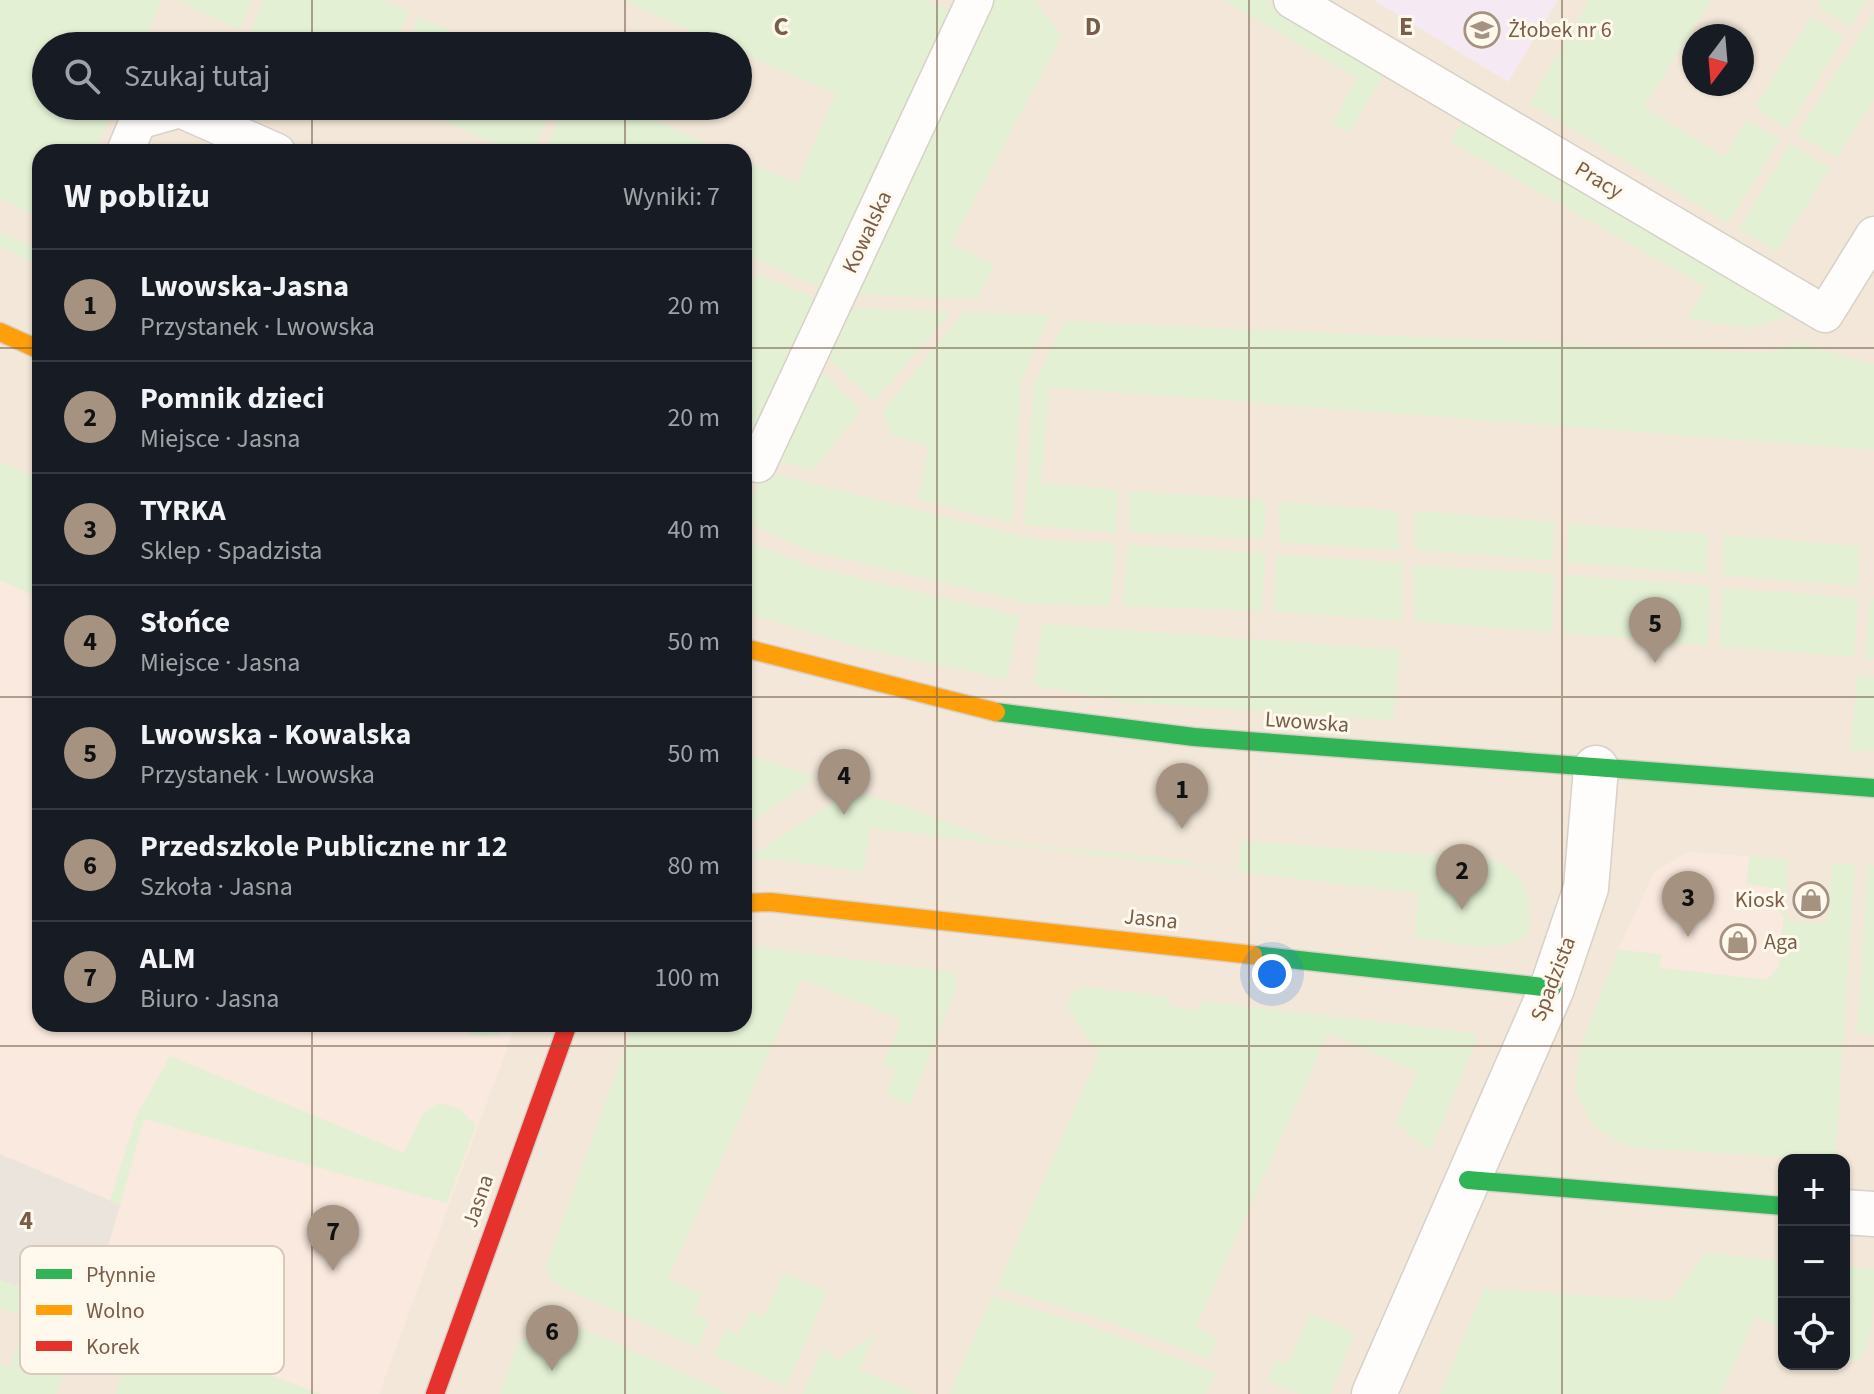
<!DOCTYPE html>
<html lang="pl">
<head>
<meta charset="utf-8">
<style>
	:root { --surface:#171b24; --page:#242831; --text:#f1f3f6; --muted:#9ea1a6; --line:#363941; --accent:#a59281 }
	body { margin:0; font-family:"Source Sans 3",sans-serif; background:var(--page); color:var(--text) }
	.controls { position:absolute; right:24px; bottom:24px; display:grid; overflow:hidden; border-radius:16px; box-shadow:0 2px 6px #0004 }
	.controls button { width:72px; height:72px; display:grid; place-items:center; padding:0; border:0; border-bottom:2px solid var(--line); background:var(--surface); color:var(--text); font:40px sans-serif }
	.compass { position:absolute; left:1682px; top:24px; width:72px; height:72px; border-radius:50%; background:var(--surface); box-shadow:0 2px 6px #0004; rotate:196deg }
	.you { position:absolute; left:1272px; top:974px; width:28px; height:28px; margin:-20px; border:6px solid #fff; border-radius:50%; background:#1a73e8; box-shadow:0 0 0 12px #1a73e833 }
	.badge { display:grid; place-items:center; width:52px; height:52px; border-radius:50%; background:var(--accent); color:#111; font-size:26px; font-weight:700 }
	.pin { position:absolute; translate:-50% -66px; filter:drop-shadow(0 2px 4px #0008) }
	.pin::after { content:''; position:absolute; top:42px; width:28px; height:24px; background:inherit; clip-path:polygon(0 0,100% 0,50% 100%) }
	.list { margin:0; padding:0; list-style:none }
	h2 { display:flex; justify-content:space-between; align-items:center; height:104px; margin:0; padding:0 32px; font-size:34px }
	h2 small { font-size:26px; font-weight:400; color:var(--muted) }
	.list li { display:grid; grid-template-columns:52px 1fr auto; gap:24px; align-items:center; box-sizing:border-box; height:112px; padding:0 32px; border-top:2px solid var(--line) }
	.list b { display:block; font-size:30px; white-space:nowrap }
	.list p { margin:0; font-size:26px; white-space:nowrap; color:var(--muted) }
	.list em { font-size:26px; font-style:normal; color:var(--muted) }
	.icon { flex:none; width:44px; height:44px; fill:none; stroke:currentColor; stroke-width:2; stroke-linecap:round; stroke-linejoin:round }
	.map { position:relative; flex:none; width:1874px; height:1394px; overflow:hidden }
	.search { position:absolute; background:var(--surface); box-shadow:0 2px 6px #0004; left:32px; top:32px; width:720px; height:88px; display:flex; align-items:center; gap:20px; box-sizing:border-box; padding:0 28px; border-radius:44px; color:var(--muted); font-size:30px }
	.panel { position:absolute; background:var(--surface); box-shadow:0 2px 6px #0004; left:32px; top:144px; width:720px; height:888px; border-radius:24px }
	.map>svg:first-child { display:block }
</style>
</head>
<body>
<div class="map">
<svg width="1874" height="1394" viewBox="0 0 1874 1394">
	<rect width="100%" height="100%" fill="#f8f4eb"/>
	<path fill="#f2e7d8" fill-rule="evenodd" d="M0 0H1874V1394H0ZM1694 36H1742V84H1694ZM46 46H738V106H46ZM40 152H744V1024H40ZM1784 1160H1844V1364H1784Z"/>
	<g fill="#f9e9de">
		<path d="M0 462 40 479V1024H516L379 1394H321L89 1309 120 1205 0 1154Z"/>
		<path d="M1687 852 1750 856 1746 884 1777 888 1784 916 1779 967 1767 980 1659 968 1660 954 1618 950 1654 872Z"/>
	</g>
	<path fill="#ebe4dc" d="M0 1154 120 1205 89 1309 0 1280Z"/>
	<path fill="#f5eaf3" d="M1373 0H1558L1508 82Z"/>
	<g fill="#e3f0d4">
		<path d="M0 0H162L141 46H46V106H114L94 152H40V217L0 199Z"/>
		<path d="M177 0H252L240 30Z"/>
		<path d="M264 0H382L409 12 394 46H275L249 35Z"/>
		<path d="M622 0H927L961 15 831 292 744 254V161L797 183 836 94 738 51V46H726Z"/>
		<path d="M986 0H1035L1062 36 951 244 994 265 977 299 846 294Z"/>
		<path d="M1223 0H1265L1386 71 1349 133 1332 124 1357 78Z"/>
		<path d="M1590 0H1711L1644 107 1724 157 1747 120 1780 139 1728 223 1529 103Z"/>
		<path d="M1821 0H1867L1850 27 1817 6Z"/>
		<path d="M1874 13V99L1837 158 1797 134Z"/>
		<path d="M419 17 486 46H406Z"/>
		<path d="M1811 17 1844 37 1787 129 1755 107Z"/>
		<path d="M411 106H552L533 152H514Z"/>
		<path d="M565 106H622L726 152H544Z"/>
		<path d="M1474 124 1799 313 1749 328 1687 318 1706 287 1451 142 1460 125Z"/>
		<path d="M1790 144 1830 168 1777 252 1739 229Z"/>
		<path d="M0 232 40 250V265L0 247Z"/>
		<path d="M756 273 826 303 744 485V301Z"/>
		<path d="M838 307 951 312 874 401 818 348Z"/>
		<path d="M964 312 1049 315 1021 383 1012 523 918 499 929 446 892 435 883 411Z"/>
		<path d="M1065 321 1766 353 1798 342 1874 365V450L1049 387 1041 483 1118 490 1116 533 1024 525 1034 384Z"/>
		<path d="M814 363 861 410 813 470 771 459Z"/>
		<path d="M0 462 40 479V598L0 580Z"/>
		<path d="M762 471 1037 540 1116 543 1110 606 1031 604 811 551 744 521Z"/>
		<path d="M1129 491 1265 500 1264 539 1129 532Z"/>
		<path d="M1278 502 1397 511 1399 550 1280 542Z"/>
		<path d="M1415 511 1555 522 1552 560 1415 550Z"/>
		<path d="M1569 524 1707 534V574L1566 562Z"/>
		<path d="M1723 535 1860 546 1857 586 1723 575Z"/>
		<path d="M744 540 808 566 1019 616 1007 679 868 650 744 612Z"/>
		<path d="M1128 545 1265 553 1262 611 1122 606Z"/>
		<path d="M1277 555 1402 563V621L1273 611Z"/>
		<path d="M1413 565 1554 574 1551 632 1415 621Z"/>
		<path d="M1565 575 1710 586 1708 645 1563 633Z"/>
		<path d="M1722 588 1858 598 1854 657 1720 646Z"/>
		<path d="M1870 599H1874V658H1865Z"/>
		<path d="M1042 624 1400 650 1393 720 1127 702 1034 685Z"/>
		<path d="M1857 676 1874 677V751L1851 750Z"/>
		<path d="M749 755 812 776 810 781 744 827V759Z"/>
		<path d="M856 794 884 799 997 841 1190 861V865L1238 871 1242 841 1495 860C1530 877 1531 898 1528 934 1499 958 1448 941 1414 937L1418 893 869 828 864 872 775 859H747L832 803Z"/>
		<path d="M1750 856 1788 860 1784 911 1790 921 1826 924 1833 863 1855 865 1835 1160 1639 1148 1622 1144 1592 1124 1576 1091V1072L1581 1046 1618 950 1661 954 1660 968 1767 980 1779 967 1784 916 1776 907 1777 888 1746 884Z"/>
		<path d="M1868 865 1874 866V1034L1857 1033Z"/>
		<path d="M744 945 951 972 955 974 956 989 910 1105 886 1094 896 1070 883 1064 902 1020 802 979 668 1279 702 1294 693 1313 709 1321 698 1347 555 1284 546 1266 634 1024H744Z"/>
		<path d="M1083 987 1169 997V1006L1201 1010 1202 1001 1472 1033 1477 1038 1431 1150 1408 1134 1409 1130 1395 1124 1418 1072 1328 1033 1196 1327 1218 1339 1209 1359 1108 1321 997 1287 1099 1054 1068 1008 1071 993Z"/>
		<path d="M453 1024H514C496 1042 473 1039 453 1024Z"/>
		<path d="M170 1056 404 1153 422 1115 439 1103 460 1109 476 1126 447 1203 144 1119 120 1205 110 1201 136 1117Z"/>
		<path d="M1705 1253 1784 1261V1329L1756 1316 1720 1394H1440L1484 1289 1670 1301Z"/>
		<path d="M1844 1266 1874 1269C1874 1293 1874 1355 1854 1362L1844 1357Z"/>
		<path d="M784 1273 827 1292 786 1387 714 1355 726 1329 739 1335 751 1311 764 1317Z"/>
		<path d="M0 1280 89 1309 56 1394H0V1364L10 1367 28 1319 0 1307Z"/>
		<path d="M993 1296 1101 1330 1216 1373 1206 1394H949Z"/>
		<path d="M1310 1313 1355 1333 1330 1394H1301L1267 1381 1277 1360 1287 1365Z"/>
		<path d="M568 1322 729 1394H500L519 1342Z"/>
		<path d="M139 1328 321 1394H115Z"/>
		<path d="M875 1333 859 1370 917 1394H802L824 1347 837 1361Z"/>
	</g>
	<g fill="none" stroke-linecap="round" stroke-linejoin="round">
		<defs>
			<g id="lane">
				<path d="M1292 0 1825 314 1874 235"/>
				<path d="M125 152 138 121 180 109 277 152"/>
				<path d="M758 464 975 0"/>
			</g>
			<g id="street">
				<path d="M1844 1212 1874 1214"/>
				<path d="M1374 1394 1552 988 1586 888 1596 768"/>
			</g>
			<g id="fast">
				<path d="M996 712 1194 737 1874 788"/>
				<path d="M1253 955 1552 988"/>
				<path d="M1468 1180 1784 1206"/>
			</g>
			<g id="slow">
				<path d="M0 332 40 350"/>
				<path d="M744 648 996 712"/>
				<path d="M744 903 770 902 1253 955"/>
			</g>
			<path id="jam" d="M435 1394 568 1024"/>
		</defs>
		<use href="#lane" stroke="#d7d1c9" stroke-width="39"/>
		<use href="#street" stroke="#d7d1c9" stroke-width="47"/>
		<use href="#fast" stroke="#d8d0c7" stroke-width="21"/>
		<use href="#slow" stroke="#d8d0c7" stroke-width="21"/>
		<use href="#jam" stroke="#d8d0c7" stroke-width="21"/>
		<use href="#lane" stroke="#fefdfc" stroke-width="36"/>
		<use href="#street" stroke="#fefdfc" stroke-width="44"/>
		<use href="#fast" stroke="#30b455" stroke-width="18"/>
		<use href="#slow" stroke="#ff9f0a" stroke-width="18"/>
		<use href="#jam" stroke="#e5322d" stroke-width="18"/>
	</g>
	<path fill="none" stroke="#795d48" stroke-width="2" stroke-opacity="0.55" d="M312 0V46M625 0V46M937 0V1394M1249 0V1394M1562 0V1394M312 106V152M625 106V152M0 348H40M744 348H1874M0 697H40M744 697H1874M312 1024V1394M625 1024V1394M0 1046H1874"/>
	<defs>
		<symbol id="school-ring" viewBox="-11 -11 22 22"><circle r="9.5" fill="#fff9ed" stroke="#a59281" stroke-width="1.5"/><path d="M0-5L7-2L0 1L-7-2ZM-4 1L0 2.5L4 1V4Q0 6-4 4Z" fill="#a59281"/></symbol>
		<symbol id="shop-ring" viewBox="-11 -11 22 22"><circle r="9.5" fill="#fff9ed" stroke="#a59281" stroke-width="1.5"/><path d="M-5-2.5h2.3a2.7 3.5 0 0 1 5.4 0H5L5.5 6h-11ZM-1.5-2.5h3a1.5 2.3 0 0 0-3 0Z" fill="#a59281"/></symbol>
	</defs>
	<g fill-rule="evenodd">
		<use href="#school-ring" x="1462" y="10" width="40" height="40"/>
		<use href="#shop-ring" x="1791" y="880" width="40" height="40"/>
		<use href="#shop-ring" x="1718" y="922" width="40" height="40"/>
	</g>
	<g text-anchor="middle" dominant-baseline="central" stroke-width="6" stroke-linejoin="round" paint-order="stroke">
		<g font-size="22" fill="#795d48" stroke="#fff9ed" text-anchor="start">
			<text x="1508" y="30">Żłobek nr 6</text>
			<text x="1785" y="900" text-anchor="end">Kiosk</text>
			<text x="1764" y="942">Aga</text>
		</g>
		<g font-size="22" fill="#795d48" stroke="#fff9ed">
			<text transform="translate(1599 180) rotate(31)">Pracy</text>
			<text transform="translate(867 232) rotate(-65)">Kowalska</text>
			<text transform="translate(1307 722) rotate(4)">Lwowska</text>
			<text transform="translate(1151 919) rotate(6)">Jasna</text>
			<text transform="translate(1553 979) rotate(-69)">Spadzista</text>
			<text transform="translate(478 1201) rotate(-71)">Jasna</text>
		</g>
	</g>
	<rect x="20" y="1246" width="264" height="128" rx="12" fill="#fff9ed" stroke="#d7cabc" stroke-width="2"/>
	<rect x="36" y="1269" width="36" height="10" fill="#30b455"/>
	<rect x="36" y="1305" width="36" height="10" fill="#ff9f0a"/>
	<rect x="36" y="1341" width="36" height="10" fill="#e5322d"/>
	<g font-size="22" fill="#795d48">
		<text x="86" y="1282">Płynnie</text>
		<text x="86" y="1318">Wolno</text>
		<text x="86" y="1354">Korek</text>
	</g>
	<g font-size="26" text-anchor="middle" font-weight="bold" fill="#795d48" stroke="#fff9ed" stroke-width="6" stroke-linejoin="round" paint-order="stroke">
		<text x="781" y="35">C</text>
		<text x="1093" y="35">D</text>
		<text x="1406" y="35">E</text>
		<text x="26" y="1229">4</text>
	</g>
</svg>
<div class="controls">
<button>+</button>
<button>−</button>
<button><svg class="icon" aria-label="locate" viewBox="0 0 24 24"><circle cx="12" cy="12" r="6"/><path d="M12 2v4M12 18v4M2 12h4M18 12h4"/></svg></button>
</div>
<svg class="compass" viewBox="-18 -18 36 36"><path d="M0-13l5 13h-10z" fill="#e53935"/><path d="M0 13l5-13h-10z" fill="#9ea1a6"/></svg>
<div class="you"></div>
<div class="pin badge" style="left:1182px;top:829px">1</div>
<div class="pin badge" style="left:1462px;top:910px">2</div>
<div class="pin badge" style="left:1688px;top:937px">3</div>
<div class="pin badge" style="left:844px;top:815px">4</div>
<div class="pin badge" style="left:1655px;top:663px">5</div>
<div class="pin badge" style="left:552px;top:1371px">6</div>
<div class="pin badge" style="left:333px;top:1271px">7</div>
<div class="search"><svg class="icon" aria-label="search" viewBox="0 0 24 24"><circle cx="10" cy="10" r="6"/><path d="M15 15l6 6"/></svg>Szukaj tutaj</div>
<section class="panel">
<h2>W pobliżu<small>Wyniki: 7</small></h2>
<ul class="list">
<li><span class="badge">1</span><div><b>Lwowska-Jasna</b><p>Przystanek · Lwowska</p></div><em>20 m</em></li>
<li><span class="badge">2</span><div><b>Pomnik dzieci</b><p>Miejsce · Jasna</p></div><em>20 m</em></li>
<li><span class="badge">3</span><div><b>TYRKA</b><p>Sklep · Spadzista</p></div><em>40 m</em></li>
<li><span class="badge">4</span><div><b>Słońce</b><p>Miejsce · Jasna</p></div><em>50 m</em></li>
<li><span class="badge">5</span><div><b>Lwowska - Kowalska</b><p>Przystanek · Lwowska</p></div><em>50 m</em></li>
<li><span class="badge">6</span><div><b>Przedszkole Publiczne nr 12</b><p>Szkoła · Jasna</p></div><em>80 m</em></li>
<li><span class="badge">7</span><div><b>ALM</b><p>Biuro · Jasna</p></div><em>100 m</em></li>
</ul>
</section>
</div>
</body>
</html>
